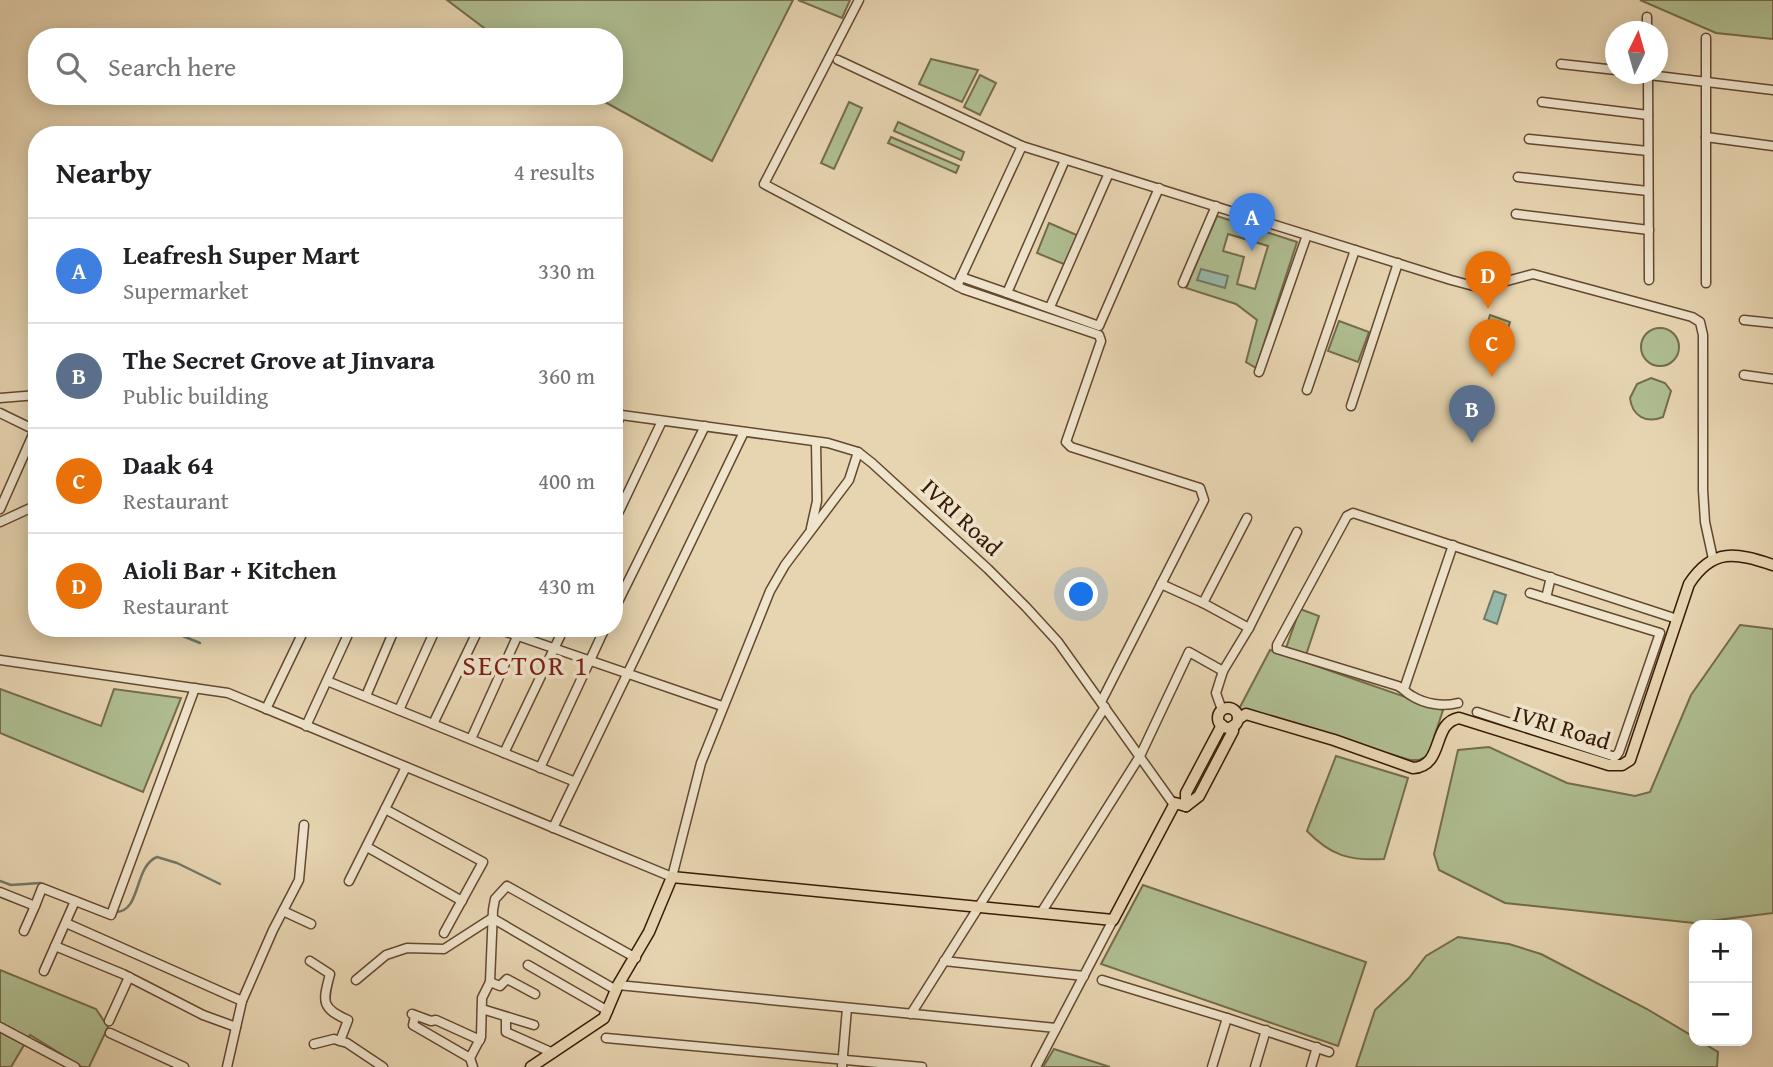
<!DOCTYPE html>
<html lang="en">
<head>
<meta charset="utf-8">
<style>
	:root { --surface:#fff; --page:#f6f6f6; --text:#202124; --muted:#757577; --line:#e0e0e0; --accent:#8f2418 }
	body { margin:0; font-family:"Gentium Book Plus",serif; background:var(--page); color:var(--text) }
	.controls { position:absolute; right:21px; bottom:21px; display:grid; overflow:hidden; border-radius:14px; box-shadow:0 4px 18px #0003 }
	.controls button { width:63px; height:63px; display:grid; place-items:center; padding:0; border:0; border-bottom:2px solid var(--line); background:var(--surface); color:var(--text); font:35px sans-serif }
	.compass { position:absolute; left:1605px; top:21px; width:63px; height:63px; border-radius:50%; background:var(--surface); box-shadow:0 4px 18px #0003; rotate:5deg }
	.you { position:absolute; left:1082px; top:595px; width:24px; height:24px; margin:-18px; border:5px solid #fff; border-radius:50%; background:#1a73e8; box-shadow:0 0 0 10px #1a73e833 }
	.badge { display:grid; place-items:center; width:46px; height:46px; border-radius:50%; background:var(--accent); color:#fff; font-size:23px; font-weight:700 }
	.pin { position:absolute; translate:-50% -58px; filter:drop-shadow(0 2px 4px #0008) }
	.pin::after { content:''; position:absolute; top:37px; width:24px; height:21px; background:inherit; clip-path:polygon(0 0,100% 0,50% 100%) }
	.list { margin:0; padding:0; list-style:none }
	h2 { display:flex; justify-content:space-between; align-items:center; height:91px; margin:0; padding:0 28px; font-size:30px }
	h2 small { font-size:23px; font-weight:400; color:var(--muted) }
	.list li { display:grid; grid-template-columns:46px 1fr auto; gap:21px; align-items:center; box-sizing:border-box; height:105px; padding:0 28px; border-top:2px solid var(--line) }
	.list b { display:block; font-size:26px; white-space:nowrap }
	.list p { margin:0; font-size:23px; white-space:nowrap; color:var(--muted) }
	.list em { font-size:23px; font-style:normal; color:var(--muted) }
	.icon { flex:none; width:38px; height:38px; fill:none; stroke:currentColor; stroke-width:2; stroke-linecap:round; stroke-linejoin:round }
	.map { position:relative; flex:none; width:1773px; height:1067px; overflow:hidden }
	.search { position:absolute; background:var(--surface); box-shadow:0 4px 18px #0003; left:28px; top:28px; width:595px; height:77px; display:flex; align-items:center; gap:18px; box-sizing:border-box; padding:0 24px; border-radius:28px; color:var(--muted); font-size:26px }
	.panel { position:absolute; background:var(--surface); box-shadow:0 4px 18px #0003; left:28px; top:126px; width:595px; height:511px; border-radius:28px }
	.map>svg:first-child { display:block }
</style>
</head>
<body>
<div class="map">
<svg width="1773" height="1067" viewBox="0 0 1773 1067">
	<rect width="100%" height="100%" fill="#e7d5b1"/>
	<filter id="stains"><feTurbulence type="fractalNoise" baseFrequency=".00286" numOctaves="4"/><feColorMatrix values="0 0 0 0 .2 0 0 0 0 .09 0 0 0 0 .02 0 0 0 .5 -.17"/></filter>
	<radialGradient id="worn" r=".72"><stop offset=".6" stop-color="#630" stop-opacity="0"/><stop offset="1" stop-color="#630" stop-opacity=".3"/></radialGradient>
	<g fill="#afbe91" stroke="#746c4b" stroke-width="2" fill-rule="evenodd">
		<path d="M447 0H793L712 161 594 96H614V37H496Z"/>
		<path d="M798 0H850L842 18Z"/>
		<path d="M1640 0H1773V39L1716 33Z"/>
		<path d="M931 59 978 70 962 102 919 84Z"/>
		<path d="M980 75 996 83 980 115 964 107Z"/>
		<path d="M849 102 862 108 834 169 821 163Z"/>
		<path d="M898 122 964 152 961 160 894 131Z"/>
		<path d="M891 137 959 166 956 173 888 143Z"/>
		<path d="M1217 216 1297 242 1256 368 1246 362 1257 320 1236 304 1186 288ZM1228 234 1268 246 1255 289 1237 284 1244 257 1223 251Z"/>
		<path d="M1049 223 1079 236 1066 265 1037 253Z"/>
		<path d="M1490 315 1510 322 1504 341 1484 335Z"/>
		<path d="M1339 321 1369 332 1358 362 1328 351Z"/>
		<circle cx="1660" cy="347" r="19"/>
		<path d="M1651 378 1665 383 1671 391 1663 417C1646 424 1632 416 1630 398L1637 384Z"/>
		<path d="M1300 609 1319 616 1306 655 1286 648Z"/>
		<path d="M1740 625 1773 629V913L1694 923 1505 903 1439 870 1434 854 1458 750 1489 747 1567 783 1635 796 1650 792 1691 695Z"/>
		<path d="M1270 650 1443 710 1428 756 1419 760H1410L1239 709Z"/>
		<path d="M0 689 101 726 114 689 181 698 143 792 0 733Z"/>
		<path d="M1336 756 1408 778 1384 859C1350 861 1331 856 1307 831Z"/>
		<path d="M1143 885 1366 962 1338 1046 1101 964Z"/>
		<path d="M1458 937 1509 944 1541 954 1647 1009 1694 1037V1041H1700L1718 1052 1717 1067H1356L1375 1010 1409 978 1426 956Z"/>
		<path d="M0 970 96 1009 108 1027 89 1067H82L30 1035 11 1067H0Z"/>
		<path d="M1054 1049 1110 1067H1043Z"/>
	</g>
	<g fill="#97b9aa" stroke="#717968" stroke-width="2">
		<path d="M1201 269 1228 276 1225 288 1197 280Z"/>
		<path d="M1494 591 1506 595 1497 624 1484 619Z"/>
	</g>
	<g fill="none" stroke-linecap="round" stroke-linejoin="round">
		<g stroke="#717968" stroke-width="2.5">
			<path d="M163 628 200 643"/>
			<path d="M0 881 11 885 40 883 109 910"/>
			<path d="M116 912C141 912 134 866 157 857L177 863 220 884"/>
		</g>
		<defs>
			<g id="minor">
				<path d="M859 0 764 184 963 289 1099 335 1101 341 1066 442 1071 447 1200 488 1204 500 1101 702"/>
				<path d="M1647 17V32"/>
				<path d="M838 60 1022 146 1451 280 1481 288 1533 274 1692 317 1700 322 1703 335V490L1705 522 1713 559"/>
				<path d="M1561 64 1616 70"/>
				<path d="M1641 74 1773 90"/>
				<path d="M1648 74 1649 280"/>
				<path d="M1542 102 1648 115"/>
				<path d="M1706 137 1773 146"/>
				<path d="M1529 139 1648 151"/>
				<path d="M1065 160 1007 293 1099 326 1159 188"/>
				<path d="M1518 177 1648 191"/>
				<path d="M1516 214 1649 230"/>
				<path d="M961 277 1007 293"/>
				<path d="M1183 283 1216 206"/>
				<path d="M1706 283V38"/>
				<path d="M957 286 1022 146"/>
				<path d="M1050 307 1109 173"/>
				<path d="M1744 320 1773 323"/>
				<path d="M1259 372 1307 235"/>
				<path d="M1744 375 1773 379"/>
				<path d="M1307 390 1355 250"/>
				<path d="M0 398 37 395"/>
				<path d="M1351 406 1398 263"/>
				<path d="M0 413 37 431"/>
				<path d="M614 414 828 443 858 452 872 463 988 569 1026 607 1058 642 1172 802 1175 803"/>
				<path d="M614 429 621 415"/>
				<path d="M0 509 35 430"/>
				<path d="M0 522 37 505"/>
				<path d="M614 522 662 421"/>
				<path d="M811 528 817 501 816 442"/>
				<path d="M1161 584 1203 603 1249 628"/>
				<path d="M1546 598 1551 577"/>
				<path d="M1203 603 1247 518"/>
				<path d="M614 610 705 426"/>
				<path d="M495 628 722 706"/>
				<path d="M0 660 228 693 672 877 701 763 770 591 785 565 849 480 858 452"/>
				<path d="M327 681 573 781"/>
				<path d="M1404 689 1453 545"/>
				<path d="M366 696 395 628"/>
				<path d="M1458 703C1443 707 1425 704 1412 696 1406 693 1404 689 1398 686L1277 649V645L1347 516 1353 513 1677 619"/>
				<path d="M266 709 305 628"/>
				<path d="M399 710 436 628"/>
				<path d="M1222 710 1216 693 1223 671 1249 628 1297 532"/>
				<path d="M1477 712 1612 756H1616L1619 752 1660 633 1530 593"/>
				<path d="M433 724 479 628"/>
				<path d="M306 726 351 628"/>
				<path d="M471 739 521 628"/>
				<path d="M504 753 564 628"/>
				<path d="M540 768 605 628"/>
				<path d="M385 809 483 862 444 933"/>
				<path d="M553 828 744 432"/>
				<path d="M367 847 462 901"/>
				<path d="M349 881 406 767"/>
				<path d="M0 892 35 906 42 888 111 915 195 688"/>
				<path d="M283 911 311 924"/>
				<path d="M1041 913 1140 756 1189 652 1223 671"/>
				<path d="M492 918 616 990"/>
				<path d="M66 923 242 1001"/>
				<path d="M24 931 35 906"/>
				<path d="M55 946 123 974 203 1015 236 1027"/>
				<path d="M310 961 330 974C323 1001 320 1008 348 1020L340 1041"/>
				<path d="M944 961 1084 976"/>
				<path d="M528 965 608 1011"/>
				<path d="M44 971 75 901"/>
				<path d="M356 980 386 955 407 948 444 949 492 918"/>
				<path d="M1102 980 1227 1018 1329 1052"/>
				<path d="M490 982 500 986 507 979 535 994"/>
				<path d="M618 985 1056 1028"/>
				<path d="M482 1009 534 1025"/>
				<path d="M412 1014 431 1021 436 1020 480 1040"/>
				<path d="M911 1014 1105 707"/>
				<path d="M415 1016 413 1025 470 1058"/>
				<path d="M506 1017V1032L553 1053"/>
				<path d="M109 1021 129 977"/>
				<path d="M0 1027 75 1067"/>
				<path d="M110 1033 184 1067"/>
				<path d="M606 1038 922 1067"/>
				<path d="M314 1044 334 1039 347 1043 383 1067"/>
				<path d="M227 1067 242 1001 273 930 299 880 304 825"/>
				<path d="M473 1067 470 1058 481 1037 482 998 490 982 493 910 495 899 507 886 636 958"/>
				<path d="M842 1067 847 1008"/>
				<path d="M1036 1067 1113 920"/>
				<path d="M1212 1067 1227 1018"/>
				<path d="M1255 1067 1266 1030"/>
				<path d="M1311 1067 1317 1047"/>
			</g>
			<g id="major">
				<circle cx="1228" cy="718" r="10"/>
				<path d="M1238 719 1246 714 1334 740 1413 768C1445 766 1431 723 1459 718L1609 765H1622L1630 760 1689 584C1713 547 1736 553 1773 565"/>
				<path d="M1186 806 1199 796 1233 731V726"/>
				<path d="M1186 806V793L1222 725"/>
				<path d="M531 1067 604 1018 618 985 649 932 672 877 1113 920 1175 803 1186 806"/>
			</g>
		</defs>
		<use href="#minor" stroke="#644830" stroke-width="11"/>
		<use href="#major" stroke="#381905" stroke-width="13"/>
		<use href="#minor" stroke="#efe4cc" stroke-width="8"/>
		<use href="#major" stroke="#e7d5b1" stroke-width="10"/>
	</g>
	<g text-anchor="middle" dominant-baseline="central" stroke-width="7" stroke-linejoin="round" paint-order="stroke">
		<g font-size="24" fill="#381905" stroke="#efe4cc">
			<text transform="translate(962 517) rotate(43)">IVRI Road</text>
			<text transform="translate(1562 727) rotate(17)">IVRI Road</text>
		</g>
		<g font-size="28" letter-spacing="2" fill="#7a1f14" stroke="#efe4cc">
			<text x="526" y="664">SECTOR 1</text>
		</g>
	</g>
	<rect width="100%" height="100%" filter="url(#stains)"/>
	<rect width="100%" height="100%" fill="url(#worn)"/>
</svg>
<div class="controls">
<button>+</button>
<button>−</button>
</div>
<svg class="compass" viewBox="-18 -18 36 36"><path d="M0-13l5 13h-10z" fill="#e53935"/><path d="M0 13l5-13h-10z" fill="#757577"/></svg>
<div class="you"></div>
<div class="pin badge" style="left:1252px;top:251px;background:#3f7fe0">A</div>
<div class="pin badge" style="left:1472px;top:443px;background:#5c6f8a">B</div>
<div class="pin badge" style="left:1492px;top:377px;background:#e8710a">C</div>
<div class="pin badge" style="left:1488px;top:309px;background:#e8710a">D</div>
<div class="search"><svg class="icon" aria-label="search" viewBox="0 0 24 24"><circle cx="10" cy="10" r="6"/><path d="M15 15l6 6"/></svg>Search here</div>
<section class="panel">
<h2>Nearby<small>4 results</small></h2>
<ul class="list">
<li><span class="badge" style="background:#3f7fe0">A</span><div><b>Leafresh Super Mart</b><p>Supermarket</p></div><em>330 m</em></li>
<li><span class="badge" style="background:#5c6f8a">B</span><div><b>The Secret Grove at Jinvara</b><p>Public building</p></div><em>360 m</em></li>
<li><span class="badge" style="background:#e8710a">C</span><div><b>Daak 64</b><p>Restaurant</p></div><em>400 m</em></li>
<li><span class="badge" style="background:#e8710a">D</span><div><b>Aioli Bar + Kitchen</b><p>Restaurant</p></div><em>430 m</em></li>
</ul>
</section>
</div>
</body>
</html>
